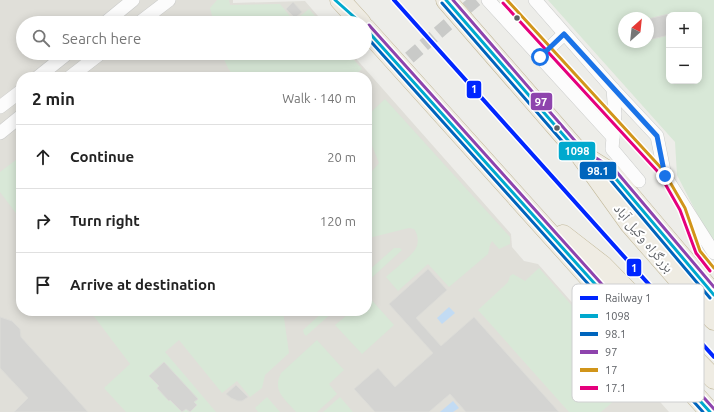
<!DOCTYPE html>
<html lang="en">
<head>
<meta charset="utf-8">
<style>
	:root { --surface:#fff; --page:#f2f2f2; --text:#222; --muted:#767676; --line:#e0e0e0 }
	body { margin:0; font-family:Ubuntu,"Noto Naskh Arabic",sans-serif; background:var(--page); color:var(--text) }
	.controls { position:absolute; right:12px; top:12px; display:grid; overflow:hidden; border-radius:8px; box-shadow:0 2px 10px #0003 }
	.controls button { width:36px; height:36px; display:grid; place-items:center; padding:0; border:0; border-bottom:1px solid var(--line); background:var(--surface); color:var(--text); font:20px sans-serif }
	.compass { position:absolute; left:618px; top:12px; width:36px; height:36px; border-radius:50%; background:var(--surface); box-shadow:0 2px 10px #0003; rotate:27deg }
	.stop { position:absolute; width:12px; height:12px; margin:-9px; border:3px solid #1a73e8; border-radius:50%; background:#fff }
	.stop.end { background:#1a73e8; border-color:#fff; box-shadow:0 1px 4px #0008 }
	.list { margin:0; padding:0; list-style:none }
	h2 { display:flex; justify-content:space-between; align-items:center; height:52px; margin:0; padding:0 16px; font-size:17px }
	h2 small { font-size:13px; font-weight:400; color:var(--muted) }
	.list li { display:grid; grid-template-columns:26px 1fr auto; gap:12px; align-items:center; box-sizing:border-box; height:64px; padding:0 16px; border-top:1px solid var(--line) }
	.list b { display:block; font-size:15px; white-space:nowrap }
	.list em { font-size:13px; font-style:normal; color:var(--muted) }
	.icon { flex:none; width:22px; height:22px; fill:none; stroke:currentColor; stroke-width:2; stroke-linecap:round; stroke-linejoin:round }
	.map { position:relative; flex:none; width:714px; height:412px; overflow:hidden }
	.search { position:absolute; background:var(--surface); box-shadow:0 2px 10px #0003; left:16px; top:16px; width:356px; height:44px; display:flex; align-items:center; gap:10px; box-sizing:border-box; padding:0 14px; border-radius:22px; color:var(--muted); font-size:15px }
	.panel { position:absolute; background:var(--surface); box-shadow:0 2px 10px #0003; left:16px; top:72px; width:356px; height:244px; border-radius:16px }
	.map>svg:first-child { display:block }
</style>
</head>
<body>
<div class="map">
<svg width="714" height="412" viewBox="0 0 714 412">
	<rect width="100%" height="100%" fill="#edede9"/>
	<path fill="#e0dfd9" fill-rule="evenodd" d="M0 0H233V3L305 1 324 23H23V53H351L511 234 512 247 524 261 538 264 669 412H0ZM21 77H367V311H21Z"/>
	<g fill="#d8e8d7" fill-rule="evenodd">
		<path d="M217 0H229L230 5 280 4 294 21 309 9 321 23H214L210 8Z"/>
		<path d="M548 0H714V242L708 235 677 175 675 142ZM669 15H699V81H669ZM624 18H648V42H624Z"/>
		<path d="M221 53H348L362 69 352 77H234L228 68Z"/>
		<path d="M385 99 510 237V244L499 249 492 241 490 245 488 254 449 287 428 264 398 291 386 277C393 270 412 256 416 248 419 242 418 234 414 229L409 228 373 237H367V177L379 163 367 133V116Z"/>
		<path d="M21 156V220L0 192V172Z"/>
		<path d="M394 248H400L402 250 367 282V272Z"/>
		<path d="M539 268 623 364 610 375 608 380 610 384 622 400H615L601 412H569L478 310 504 286 508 282 510 276 513 274 525 281Z"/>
		<path d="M368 296 394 325 362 354 335 325 352 311H367Z"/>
		<path d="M90 311H283L289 353 265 375 262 388 250 397 237 381 222 393 179 340 165 352 216 412H126L104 388 130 364Z"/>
		<path d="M324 311H334L306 336 304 334 303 330Z"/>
		<path d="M317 340 344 370 329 384 337 394 317 412H296C285 399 272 391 281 373Z"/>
		<path d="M267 397 280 412H258L255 408Z"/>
		<path d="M340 397 353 412H323Z"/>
	</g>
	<g fill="#c2dbf3">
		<path d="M449 307 455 313 442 324 437 318Z"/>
		<path d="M453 401 459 408 453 412H440Z"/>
	</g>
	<g fill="#d4d4d2" stroke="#dcdcd8">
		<path d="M293 2 302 12 295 18 286 9Z"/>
		<path d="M669 14V35L648 40V19Z"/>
		<path d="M428 269 447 290 416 318 441 346 474 317 559 412H466L450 394 429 412H375L354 389 378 368 395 387 433 353 389 304Z"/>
		<path d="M0 317 12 321 20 329 21 337 88 412H14L28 398 0 368Z"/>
		<path d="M164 362 198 399 194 402 197 405 190 412 186 409 182 412 170 400 169 401 157 388 159 386 149 376Z"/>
		<path d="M236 385 248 397 242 401H238L231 398 226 394Z"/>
	</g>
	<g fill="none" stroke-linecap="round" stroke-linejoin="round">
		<path stroke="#c9cac8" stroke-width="13" stroke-dasharray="13 6" stroke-linecap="butt" d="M395 70 476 0"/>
		<defs>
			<g id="minor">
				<path d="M488 0 613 137"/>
				<path d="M535 0 613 89 615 114 612 149 639 181"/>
				<path d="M105 23 133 0"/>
				<path d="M139 23 169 0"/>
				<path d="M540 57 564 34"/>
				<path d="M38 77 68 53"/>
				<path d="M70 77 101 53"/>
				<path d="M613 89 657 136 665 176 714 253"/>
				<path d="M0 107 21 91"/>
				<path d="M0 133 21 116"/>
			</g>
			<g id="highway">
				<path d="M340 0 361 23"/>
				<path d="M446 0 579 153 630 224 714 320"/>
				<path d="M365 28 710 412"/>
				<path d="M587 158 611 173 714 295"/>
				<path d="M563 235 603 266 714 379"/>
			</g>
		</defs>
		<use href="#minor" stroke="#cacbca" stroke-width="14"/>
		<use href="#highway" stroke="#c2b899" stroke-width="21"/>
		<use href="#minor" stroke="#fcfcfc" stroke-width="13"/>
		<use href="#highway" stroke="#efece3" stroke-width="20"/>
		<defs>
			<g id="bus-1">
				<path d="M335 0 361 23"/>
				<path d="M446 0 579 153 611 173 714 295"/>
				<path d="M365 28 710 412"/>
			</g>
			<g id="bus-2">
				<path d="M442 3 575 156 608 177 710 298"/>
				<path d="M365 35 703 412"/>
			</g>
			<g id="bus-3">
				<path d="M453 0 582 149 615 170 714 287"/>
				<path d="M369 25 714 409"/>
			</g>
			<path id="bus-4" d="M507 0 663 170 685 208 700 251 714 268"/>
			<path id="bus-5" d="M503 3 659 173 680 210 696 253 710 271"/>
		</defs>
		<use href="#bus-1" stroke="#fff" stroke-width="6"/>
		<use href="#bus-2" stroke="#fff" stroke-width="6"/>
		<use href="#bus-3" stroke="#fff" stroke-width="6"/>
		<use href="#bus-4" stroke="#fff" stroke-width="6"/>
		<use href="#bus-5" stroke="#fff" stroke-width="6"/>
		<use href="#bus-1" stroke="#00a9ce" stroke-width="3"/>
		<use href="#bus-2" stroke="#0065bd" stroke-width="3"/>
		<use href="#bus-3" stroke="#8e44ad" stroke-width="3"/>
		<use href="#bus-4" stroke="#d1951a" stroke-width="3"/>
		<use href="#bus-5" stroke="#e5007d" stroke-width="3"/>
		<defs>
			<path id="rail-1" d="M394 0 714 357"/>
		</defs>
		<use href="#rail-1" stroke="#fff" stroke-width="7"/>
		<use href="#rail-1" stroke="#0026ff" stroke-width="4"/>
	</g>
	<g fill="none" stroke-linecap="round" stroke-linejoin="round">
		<path stroke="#1a73e8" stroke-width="5" d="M540 57 564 34 657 136 665 176"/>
	</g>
	<g fill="#5e6166" stroke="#fff" stroke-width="1.5">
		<circle cx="517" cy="18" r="3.5"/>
		<circle cx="557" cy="128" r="3.5"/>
	</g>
	<g text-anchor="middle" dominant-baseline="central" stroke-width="4" stroke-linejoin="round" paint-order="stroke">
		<g font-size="14" fill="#5e6166" stroke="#fff">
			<text transform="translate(644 238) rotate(50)">بزرگراه وکیل آباد</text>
		</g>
	</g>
	<rect x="572" y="284" width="132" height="118" rx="6" fill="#fff" stroke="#cfd0d1" stroke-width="1"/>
	<rect x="580" y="296" width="18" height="4" fill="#0026ff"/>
	<rect x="580" y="314" width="18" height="4" fill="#00a9ce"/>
	<rect x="580" y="332" width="18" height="4" fill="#0065bd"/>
	<rect x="580" y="350" width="18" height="4" fill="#8e44ad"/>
	<rect x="580" y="368" width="18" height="4" fill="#d1951a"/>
	<rect x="580" y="386" width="18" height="4" fill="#e5007d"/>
	<g font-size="11" fill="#5e6166">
		<text x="605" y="302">Railway 1</text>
		<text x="605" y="320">1098</text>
		<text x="605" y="338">98.1</text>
		<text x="605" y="356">97</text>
		<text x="605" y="374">17</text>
		<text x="605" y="392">17.1</text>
	</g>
	<g stroke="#fff" stroke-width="1.5">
		<rect x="466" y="80" width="16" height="19" rx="4" fill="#0026ff"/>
		<rect x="530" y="92" width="23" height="19" rx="4" fill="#8e44ad"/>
		<rect x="558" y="141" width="38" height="20" rx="4" fill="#00a9ce"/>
		<rect x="579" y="161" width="38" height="19" rx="4" fill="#0065bd"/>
		<rect x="626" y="258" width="16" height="19" rx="4" fill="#0026ff"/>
	</g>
	<g font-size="11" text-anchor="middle" font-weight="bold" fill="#fff">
		<text x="474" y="93">1</text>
		<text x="541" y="106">97</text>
		<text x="577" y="155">1098</text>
		<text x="598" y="175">98.1</text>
		<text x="634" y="272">1</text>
	</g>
</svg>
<div class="controls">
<button>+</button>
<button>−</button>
</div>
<svg class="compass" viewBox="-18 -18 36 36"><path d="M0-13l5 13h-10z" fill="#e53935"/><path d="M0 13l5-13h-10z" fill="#767676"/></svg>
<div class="stop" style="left:540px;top:57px"></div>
<div class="stop end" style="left:665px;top:176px"></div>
<div class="search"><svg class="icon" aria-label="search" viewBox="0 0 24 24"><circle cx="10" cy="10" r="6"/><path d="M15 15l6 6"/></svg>Search here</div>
<section class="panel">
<h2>2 min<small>Walk · 140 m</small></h2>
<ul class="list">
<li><svg class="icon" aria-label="ahead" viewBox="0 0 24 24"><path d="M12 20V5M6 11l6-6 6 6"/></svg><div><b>Continue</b></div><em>20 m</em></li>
<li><svg class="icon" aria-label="right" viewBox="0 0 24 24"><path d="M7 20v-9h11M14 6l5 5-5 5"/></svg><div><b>Turn right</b></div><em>120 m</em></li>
<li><svg class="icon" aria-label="arrive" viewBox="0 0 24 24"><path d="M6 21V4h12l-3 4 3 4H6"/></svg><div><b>Arrive at destination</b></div></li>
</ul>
</section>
</div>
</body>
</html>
